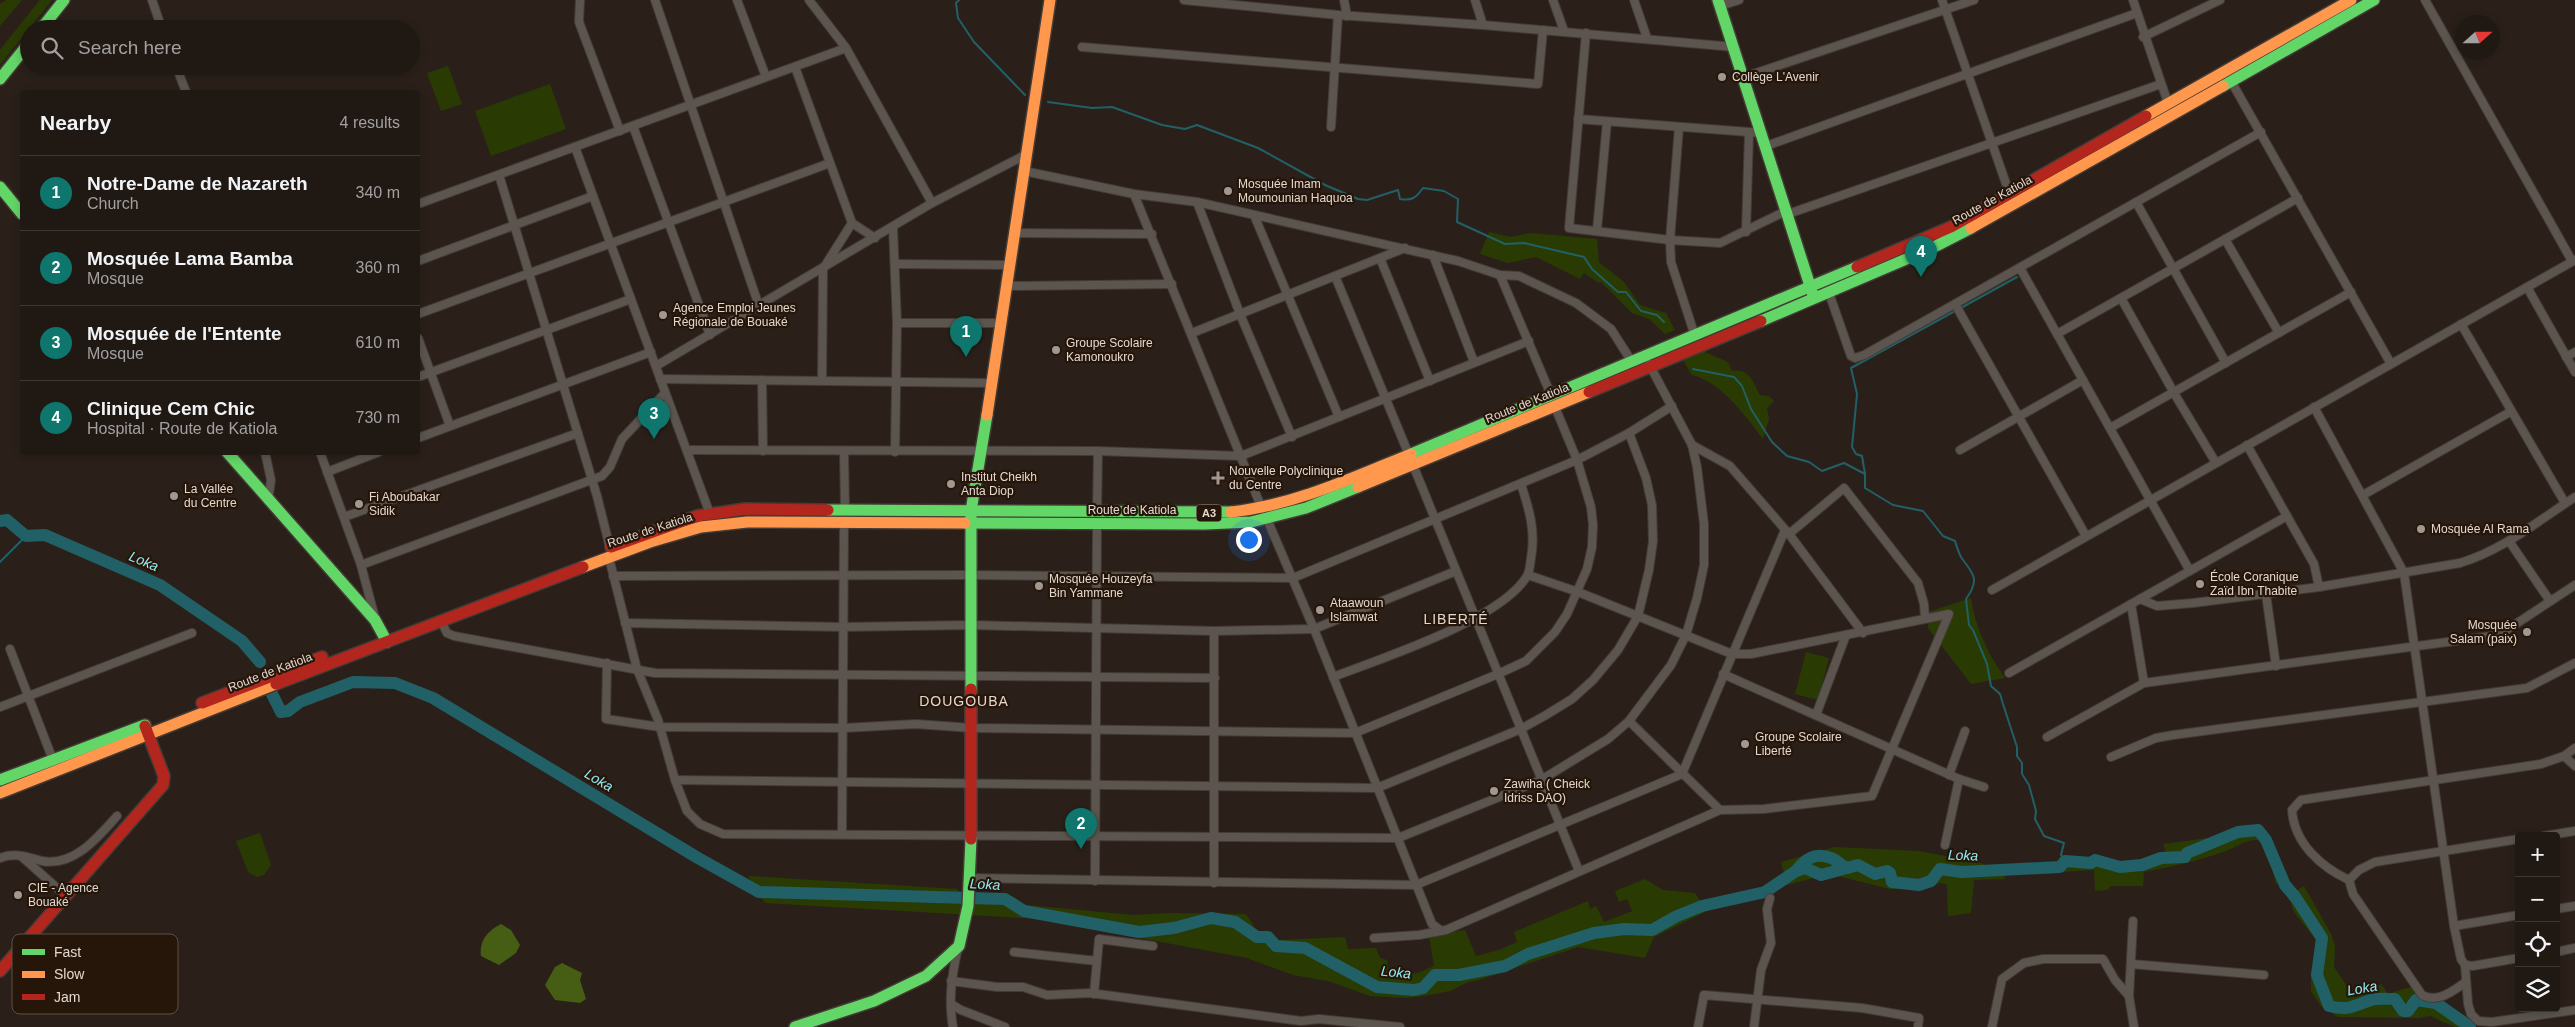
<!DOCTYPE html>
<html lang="en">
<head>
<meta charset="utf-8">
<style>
	:root { --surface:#201813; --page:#2d2521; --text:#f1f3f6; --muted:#a2a0a0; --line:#3d3733; --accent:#0f766e }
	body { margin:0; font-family:Arial,sans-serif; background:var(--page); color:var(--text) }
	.controls { position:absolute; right:15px; bottom:15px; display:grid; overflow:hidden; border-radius:5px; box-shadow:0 2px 8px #0003 }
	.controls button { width:45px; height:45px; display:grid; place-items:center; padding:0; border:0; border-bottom:1px solid var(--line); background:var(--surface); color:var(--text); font:25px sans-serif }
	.compass { position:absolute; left:2455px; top:15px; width:45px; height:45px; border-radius:50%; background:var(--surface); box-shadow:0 2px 8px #0003; rotate:69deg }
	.you { position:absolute; left:1248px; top:539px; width:18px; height:18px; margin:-12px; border:4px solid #fff; border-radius:50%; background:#1a73e8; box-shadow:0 0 0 8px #1a73e833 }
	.badge { display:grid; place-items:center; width:32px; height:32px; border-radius:50%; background:var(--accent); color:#fff; font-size:16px; font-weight:700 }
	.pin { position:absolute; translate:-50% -41px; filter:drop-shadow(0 1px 2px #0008) }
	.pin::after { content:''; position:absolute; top:26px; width:18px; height:15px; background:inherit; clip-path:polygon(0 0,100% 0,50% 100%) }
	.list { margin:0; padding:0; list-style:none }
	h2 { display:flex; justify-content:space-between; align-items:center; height:65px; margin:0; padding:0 20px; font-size:21px }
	h2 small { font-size:16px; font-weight:400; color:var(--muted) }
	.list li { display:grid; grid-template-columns:32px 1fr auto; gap:15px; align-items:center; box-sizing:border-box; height:75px; padding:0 20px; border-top:1px solid var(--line) }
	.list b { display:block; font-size:19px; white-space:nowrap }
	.list p { margin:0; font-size:16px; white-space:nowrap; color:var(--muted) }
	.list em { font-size:16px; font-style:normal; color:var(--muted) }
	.icon { flex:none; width:28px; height:28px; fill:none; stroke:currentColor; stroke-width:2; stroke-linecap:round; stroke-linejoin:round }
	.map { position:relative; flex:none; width:2575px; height:1027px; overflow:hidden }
	.search { position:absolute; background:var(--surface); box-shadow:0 2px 8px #0003; left:20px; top:20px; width:400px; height:55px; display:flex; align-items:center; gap:12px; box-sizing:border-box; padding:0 18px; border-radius:28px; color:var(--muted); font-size:19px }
	.panel { position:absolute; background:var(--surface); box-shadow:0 2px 8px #0003; left:20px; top:90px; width:400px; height:365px; border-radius:5px }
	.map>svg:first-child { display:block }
</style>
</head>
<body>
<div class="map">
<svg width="2575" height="1027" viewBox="0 0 2575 1027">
	<rect width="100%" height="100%" fill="#2a2019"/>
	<g fill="#293b03">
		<path d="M6 0H22L0 26V4Z"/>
		<path d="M40 0H52L0 65V50Z"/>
		<path d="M448 66 462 104 441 111 427 73Z"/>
		<path d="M550 84 566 129 491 156 475 111Z"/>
		<path d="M1489 232 1511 237 1530 233 1597 239 1599 262 1624 282 1640 305 1666 313 1675 330 1665 334 1649 319 1632 313 1601 282 1599 283 1584 273 1580 279 1536 257 1508 263 1480 254Z"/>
		<path d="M1700 350 1728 362 1732 371C1749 368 1753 382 1760 395L1769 396 1774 401 1767 408 1769 419 1763 439C1745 415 1721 382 1692 375L1682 358Z"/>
		<path d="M1971 598C1975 627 1988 654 2005 678L1971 684 1928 628V612Z"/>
		<path d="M1806 652 1829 658 1818 700 1795 694Z"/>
		<path d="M2256 826 2266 837 2288 878 2276 884 2265 844 2260 840C2245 839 2237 847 2223 852 2197 861 2171 867 2144 872L2143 886H2111L2107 890 2095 891 2094 870 2060 872 2059 859 2087 857 2103 863H2139L2166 854 2163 844 2231 835Z"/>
		<path d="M260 833 271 865 264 875 257 877 248 872 236 841Z"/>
		<path d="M1835 847 1919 851 1981 863 1994 869H2003L2005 879 1974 880 1971 913 1948 916 1947 885 1942 883 1909 889H1890L1829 874 1787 885 1781 862Z"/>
		<path d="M748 876 957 889 964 897 1008 898 1026 905 1134 915 1169 913 1246 914 1259 934 1279 940 1345 937 1348 949 1376 948 1380 958 1387 960 1390 977 1418 973 1434 966 1429 936 1465 930 1476 956 1499 950 1517 942 1514 932 1588 901 1590 909 1596 906 1604 922 1632 911 1627 899 1619 902 1615 891 1645 879 1663 890 1695 893 1707 911 1654 937 1645 958 1578 947 1479 980 1468 982 1450 991 1424 996 1406 998 1370 996 1328 981 1293 975 1247 958 1038 919 765 903Z"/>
		<path d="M2304 886 2331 934 2335 946 2334 967 2355 998 2381 984 2388 994 2410 987 2466 1016 2475 1027H2455L2430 1016 2419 1018 2338 1017 2321 1006 2311 991V972L2317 953 2316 940 2294 912 2288 896Z"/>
	</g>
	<g fill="#455e13">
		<path d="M501 924 511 930 520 945 516 953 499 965 481 956C479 941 487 931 501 924Z"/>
		<path d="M562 963 582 973 580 980 586 999 580 1003 555 1000 545 985 555 967Z"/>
	</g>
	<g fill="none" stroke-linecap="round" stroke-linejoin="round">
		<g stroke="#216067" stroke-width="2">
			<path d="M959 0 956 3 958 18 974 42 1025 95"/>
			<path d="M1048 102 1092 108 1112 107 1162 125 1185 129 1197 125 1258 148 1325 185 1358 199 1367 200 1398 190 1400 199C1412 201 1416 198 1423 188L1444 191 1458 199 1457 222 1505 244 1524 243 1584 257 1592 269 1618 292H1626L1641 311 1657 315 1664 322"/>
			<path d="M1959 309 2017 277"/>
			<path d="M1693 369 1734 377 1742 386 1751 409 1772 442 1787 456 1809 462 1822 471 1844 463 1865 474V488L1893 505 1923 511 1943 536 1955 541C1957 547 1959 555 1963 560 1975 575 1979 581 1966 599L1969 625 1973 630 1987 664 1991 686 2000 694 2003 704 2017 747V756L2022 763V774L2029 785 2036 811 2035 819 2044 836 2064 843 2061 855 2065 861"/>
			<path d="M1865 474 1862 456 1856 454 1852 447 1857 394 1851 368 1955 311"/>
			<path d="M0 562 26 536"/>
		</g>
		<g stroke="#216067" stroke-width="12">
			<path d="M0 521 7 520 26 536 45 535 160 585 242 641 260 662"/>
			<path d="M272 694 281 712 288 711 300 702 353 682 395 683 433 698 698 858 759 892 1005 899 1024 911 1139 932 1174 928 1211 918 1235 922 1257 937H1268L1276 946 1305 948 1377 987 1414 990 1423 988 1435 975H1459L1505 966 1528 954 1594 933 1624 929 1652 930 1677 916 1702 906 1765 892 1796 871 1805 868 1821 875 1858 865 1875 874 1887 871 1890 873 1892 882 1919 885 1931 881 1940 869 1962 872 2060 867 2065 861 2091 863 2095 860 2120 867 2142 865 2161 858 2185 857 2187 853 2238 832 2258 830 2266 840 2285 885 2296 898 2322 938 2317 975 2329 1006C2350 1011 2352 1006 2371 1000 2378 998 2387 999 2395 999L2403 1011H2408L2416 1000 2436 1003 2470 1027"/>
			<path d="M1796 871C1805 859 1815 852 1831 858 1837 860 1841 866 1848 868"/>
		</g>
		<defs>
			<g id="street">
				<path d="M152 0 162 29"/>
				<path d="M580 0 579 22 620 131"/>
				<path d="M655 0 759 306"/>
				<path d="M737 0 766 77"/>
				<path d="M809 0 846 48 932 203"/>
				<path d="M1184 0 1338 15 1483 25 1734 47"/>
				<path d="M1344 0 1347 16"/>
				<path d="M1475 0 1483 25"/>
				<path d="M1553 0 1564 31"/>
				<path d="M1634 0 1647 38"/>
				<path d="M1942 0 2010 195"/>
				<path d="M2133 0 2168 103"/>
				<path d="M2425 0 2572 261"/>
				<path d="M1720 6 1739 0"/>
				<path d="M1586 33 1569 228 1670 240 1720 243 1786 211"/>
				<path d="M2143 37 2220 0"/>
				<path d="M1082 47 1538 84 1543 30"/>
				<path d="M176 66 186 92"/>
				<path d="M795 67 852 223 875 238"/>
				<path d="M1744 77 1974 0"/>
				<path d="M2231 81 2391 364"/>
				<path d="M1578 119 1762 133"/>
				<path d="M633 126 710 335"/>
				<path d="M1331 127 1338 15"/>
				<path d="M1679 127 1670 240 1671 262 1695 336"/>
				<path d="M1766 146 2137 13"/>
				<path d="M575 147 710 514"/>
				<path d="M1024 171 1134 194 1197 202 1458 261 1500 275 1519 276 1576 303 1611 329 1632 362"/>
				<path d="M499 175 597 496 610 548"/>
				<path d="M1134 194 1262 509"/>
				<path d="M1197 202 1240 314 1292 437"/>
				<path d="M2136 202 2226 363"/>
				<path d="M418 204 846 48"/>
				<path d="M1788 214 2161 84"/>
				<path d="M1254 215 1339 417"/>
				<path d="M893 227 897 323 895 452"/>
				<path d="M1597 230 1607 122"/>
				<path d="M1746 232 1749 133"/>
				<path d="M1015 233 1152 234"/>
				<path d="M2225 239 2279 333"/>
				<path d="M1433 255 1474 362"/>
				<path d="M1380 258 1430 381"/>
				<path d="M418 261 593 196"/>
				<path d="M897 264 1010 265"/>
				<path d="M2020 268 2190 571"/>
				<path d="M1500 275 1551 395"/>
				<path d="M1335 276 1409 455"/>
				<path d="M1007 286 1172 284"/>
				<path d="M2527 287 2575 372"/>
				<path d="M1829 293 1851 356 1855 358 1864 355 2261 132"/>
				<path d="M2121 298 2174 393 2216 463"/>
				<path d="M1955 304 2086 536"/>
				<path d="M418 314 830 163"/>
				<path d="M897 323H1001"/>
				<path d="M2461 324 2565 503"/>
				<path d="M1192 333 1405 248"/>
				<path d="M2057 334 2298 198"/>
				<path d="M418 338 450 426"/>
				<path d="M2566 357 2575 352"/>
				<path d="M656 366 932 203 1027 154"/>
				<path d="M418 377 631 299"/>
				<path d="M660 379 992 383"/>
				<path d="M762 380 763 451"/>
				<path d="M822 381 823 269 852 223"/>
				<path d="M2314 407 2404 573 2454 926 2461 959 2465 965 2468 1004 2471 1014 2478 1021 2492 1022 2575 1010"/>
				<path d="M2110 428 2351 292"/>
				<path d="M418 438 651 352"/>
				<path d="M1692 445 1730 466 1789 534 1863 633"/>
				<path d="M2247 445 2314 564 2319 587"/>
				<path d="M687 450 1098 451 1241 456 1529 341"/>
				<path d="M1960 450 2083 380"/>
				<path d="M265 452 271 480 268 501"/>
				<path d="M320 452 361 565 375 618"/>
				<path d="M844 452 845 509"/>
				<path d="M1413 465 1579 871"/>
				<path d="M327 472 379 452"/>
				<path d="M2363 495 2510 412"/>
				<path d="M1097 512 1098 451"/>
				<path d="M344 517 578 433"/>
				<path d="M1267 519 1314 629 1432 924 1440 930"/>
				<path d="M1789 534 1844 488 1918 583 1924 604 1925 618"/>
				<path d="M2509 541 2550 601"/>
				<path d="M609 558 637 669 658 720 675 780 687 811 700 824 723 834 1398 838 1541 780 1608 739 1629 721 1671 665 1686 635 1697 598 1704 565V524L1697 467 1692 445 1649 364"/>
				<path d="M361 565 602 476 610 467 622 439 665 393"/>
				<path d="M613 576 970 575 1293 578 1577 460 1629 433 1672 406"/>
				<path d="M1992 590 2575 260"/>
				<path d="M2266 594 2276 666"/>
				<path d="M2140 599 2157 606 2193 603 2319 587 2460 563C2503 550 2538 521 2575 497"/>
				<path d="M2131 604 2144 683"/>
				<path d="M441 621 447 633 454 636 655 673 1215 678"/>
				<path d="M625 623 843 627 971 625 1214 631 1314 629 1456 571"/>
				<path d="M10 649 53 760"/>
				<path d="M607 663 606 719 660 727 844 728 916 724 972 728 1355 733 1498 674 1526 661 1555 632 1567 614 1587 569 1592 547 1593 525 1591 507 1577 460 1555 407"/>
				<path d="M2009 673 2287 516"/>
				<path d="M1723 674 1959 779 1984 787"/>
				<path d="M1333 677C1382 658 1501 620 1527 576 1530 571 1530 564 1531 558 1536 531 1529 509 1521 484"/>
				<path d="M0 707 192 633"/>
				<path d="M1816 715 1846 635"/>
				<path d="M1629 721 1720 810"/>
				<path d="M2047 737 2144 683 2499 635 2575 585"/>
				<path d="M2564 756 2575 766"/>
				<path d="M2111 757 2156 738 2173 735 2527 688 2575 663"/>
				<path d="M1949 775 1965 731"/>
				<path d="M675 780 1377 788 1521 729 1546 715 1572 699 1593 680 1618 650 1638 616 1649 570 1653 541 1652 505 1646 478 1629 433"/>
				<path d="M842 833 844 522"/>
				<path d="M2544 836 2575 831"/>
				<path d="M1945 845 1959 779"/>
				<path d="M21 856 66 896"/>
				<path d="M0 858C15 852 27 857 42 861 74 867 98 837 117 816"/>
				<path d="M969 878 1416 885 1682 774 1785 530"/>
				<path d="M2349 880C2321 867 2294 843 2292 810L2301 800 2541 764 2564 756 2575 748"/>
				<path d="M2349 880 2353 894 2422 995C2438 1004 2454 990 2466 982"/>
				<path d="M2349 880 2359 870 2375 862 2519 839"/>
				<path d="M1095 881 1097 524"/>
				<path d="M1214 883V631"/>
				<path d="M2556 909 2575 906"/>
				<path d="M2133 921 2129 996 2134 1027"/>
				<path d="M2454 926 2519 915"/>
				<path d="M1374 938 1419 935 1446 930 1720 810 1764 809 1872 796 1949 614 1751 654H1732L1578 592 1528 575"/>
				<path d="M1014 952 1097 961"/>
				<path d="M2556 952 2575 948"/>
				<path d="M2131 964 2264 975"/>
				<path d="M2465 965 2472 966 2519 958"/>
				<path d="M951 981 997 987H1023L1047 995 1090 993 1301 1021 1319 1019 1400 1027"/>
				<path d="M1094 994 1099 939 1153 946"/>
				<path d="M951 1004 961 1010 1005 1027"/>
				<path d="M953 1027C948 1000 952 974 958 948"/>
				<path d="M1698 1027 1704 995 1862 1008 1919 1018 1918 1027"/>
				<path d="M1754 1027 1761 970 1771 943 1767 909 1770 898"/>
				<path d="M1992 1027 2002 979 2024 963 2043 959H2103L2115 980 2129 996"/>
			</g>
			<g id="fast">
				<path d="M1718 0 1813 295"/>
				<path d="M41 29 64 0"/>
				<path d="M0 79 29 43"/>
				<path d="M2223 86 2374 0"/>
				<path d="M0 187 22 214"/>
				<path d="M1761 321 1932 248 1971 228"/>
				<path d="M227 452 375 620 387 642"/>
				<path d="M1411 454 1857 267"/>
				<path d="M828 510 1231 512"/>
				<path d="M965 523 1205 524 1251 522 1306 508 1358 487"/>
				<path d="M971 689V511L987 415"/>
				<path d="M0 780 145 725"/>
				<path d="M795 1027 874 1001 926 976 959 946 968 906 971 839"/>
			</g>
			<g id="slow">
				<path d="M2146 116 2351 0"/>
				<path d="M1971 228 2223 86"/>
				<path d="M987 415 1050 0"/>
				<path d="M1358 487 1589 392"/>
				<path d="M1231 512C1295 505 1352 478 1411 454"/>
				<path d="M583 567 650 542 701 527 747 522 965 523"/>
				<path d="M0 793 276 684"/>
			</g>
			<g id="jam">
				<path d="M1857 267 1951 227 2146 116"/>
				<path d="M1589 392 1761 321"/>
				<path d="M611 547 697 516 745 509 828 510"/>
				<path d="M276 684 583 567"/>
				<path d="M202 703 322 657"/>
				<path d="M971 839V689"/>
				<path d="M0 971 163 785 164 776 145 726"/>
			</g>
		</defs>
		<use href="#street" stroke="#443b36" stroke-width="10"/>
		<use href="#fast" stroke="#443b36" stroke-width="14"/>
		<use href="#slow" stroke="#443b36" stroke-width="14"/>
		<use href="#jam" stroke="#443b36" stroke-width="14"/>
		<use href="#street" stroke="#5c554f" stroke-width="8"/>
		<use href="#fast" stroke="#63d668" stroke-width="11"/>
		<use href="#slow" stroke="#ff974d" stroke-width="11"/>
		<use href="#jam" stroke="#b3261e" stroke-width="11"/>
	</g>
	<g fill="#a29890" stroke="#26160a" stroke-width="2">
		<circle cx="1722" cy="77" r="5"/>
		<circle cx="1228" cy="191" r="5"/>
		<circle cx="663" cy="315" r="5"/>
		<circle cx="1056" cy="350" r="5"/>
		<path d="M1215.5 470.5h5v5h5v5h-5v5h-5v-5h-5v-5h5z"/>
		<circle cx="951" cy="484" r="5"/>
		<circle cx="174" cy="496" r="5"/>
		<circle cx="359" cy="504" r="5"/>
		<circle cx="2421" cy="529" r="5"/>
		<circle cx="2200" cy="584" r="5"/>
		<circle cx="1039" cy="586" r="5"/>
		<circle cx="1320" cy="610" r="5"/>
		<circle cx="2527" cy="632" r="5"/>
		<circle cx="1745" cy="744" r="5"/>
		<circle cx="1494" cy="791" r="5"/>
		<circle cx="18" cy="895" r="5"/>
	</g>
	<g text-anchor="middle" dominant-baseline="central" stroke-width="4.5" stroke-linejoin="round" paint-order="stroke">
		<rect fill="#26160a" stroke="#aa9e95" stroke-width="1" x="1196.5" y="504.5" width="25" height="17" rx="4"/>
		<g font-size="11" font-weight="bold" fill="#e3d8d0">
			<text x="1209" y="513">A3</text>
		</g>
		<g font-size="12" fill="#e3d8d0" stroke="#26160a" text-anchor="start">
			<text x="1732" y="77">Collège L'Avenir</text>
			<text x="1238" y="184">Mosquée Imam<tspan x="1238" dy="14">Moumounian Haquoa</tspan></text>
			<text x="673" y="308">Agence Emploi Jeunes<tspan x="673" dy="14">Régionale de Bouaké</tspan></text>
			<text x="1066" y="343">Groupe Scolaire<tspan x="1066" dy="14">Kamonoukro</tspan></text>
			<text x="1229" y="471">Nouvelle Polyclinique<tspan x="1229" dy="14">du Centre</tspan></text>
			<text x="961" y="477">Institut Cheikh<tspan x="961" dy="14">Anta Diop</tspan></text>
			<text x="184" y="489">La Vallée<tspan x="184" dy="14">du Centre</tspan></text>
			<text x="369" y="497">Fi Aboubakar<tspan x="369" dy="14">Sidik</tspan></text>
			<text x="2431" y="529">Mosquée Al Rama</text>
			<text x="2210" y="577">École Coranique<tspan x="2210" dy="14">Zaïd Ibn Thabite</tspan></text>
			<text x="1049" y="579">Mosquée Houzeyfa<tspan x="1049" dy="14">Bin Yammane</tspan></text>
			<text x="1330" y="603">Ataawoun<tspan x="1330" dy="14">Islamwat</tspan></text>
			<text x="2517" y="625" text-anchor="end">Mosquée<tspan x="2517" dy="14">Salam (paix)</tspan></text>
			<text x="1755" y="737">Groupe Scolaire<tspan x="1755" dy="14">Liberté</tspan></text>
			<text x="1504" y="784">Zawiha ( Cheick<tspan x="1504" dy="14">Idriss DAO)</tspan></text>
			<text x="28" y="888">CIE - Agence<tspan x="28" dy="14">Bouaké</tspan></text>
		</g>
		<g font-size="12" fill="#e3d8d0" stroke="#26160a">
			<text transform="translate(1992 200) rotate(-29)">Route de Katiola</text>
			<text transform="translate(1527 403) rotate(-22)">Route de Katiola</text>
			<text x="1132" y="510">Route de Katiola</text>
			<text transform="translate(650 530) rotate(-18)">Route de Katiola</text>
			<text transform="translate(270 672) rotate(-21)">Route de Katiola</text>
		</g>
		<g font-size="14" font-style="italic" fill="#92ebf7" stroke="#26160a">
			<text transform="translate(144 561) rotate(23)">Loka</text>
			<text transform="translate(599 780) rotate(31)">Loka</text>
			<text transform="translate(1963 855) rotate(2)">Loka</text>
			<text transform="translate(985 884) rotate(3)">Loka</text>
			<text transform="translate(1396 972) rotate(6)">Loka</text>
			<text transform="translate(2362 988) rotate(-10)">Loka</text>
		</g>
		<g font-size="14" letter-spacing="1" fill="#e3d8d0" stroke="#26160a">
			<text x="1456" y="619">LIBERTÉ</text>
			<text x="964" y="701">DOUGOUBA</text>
		</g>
	</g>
	<rect x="12" y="934" width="166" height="80" rx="8" fill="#26160a" stroke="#5f5045" stroke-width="1"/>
	<rect x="22" y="949" width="23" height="6" fill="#63d668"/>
	<rect x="22" y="971" width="23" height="7" fill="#ff974d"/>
	<rect x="22" y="994" width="23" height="6" fill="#b3261e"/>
	<g font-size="14" fill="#e3d8d0">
		<text x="54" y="957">Fast</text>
		<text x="54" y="979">Slow</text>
		<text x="54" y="1002">Jam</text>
	</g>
</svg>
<div class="controls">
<button>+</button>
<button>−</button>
<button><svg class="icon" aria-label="locate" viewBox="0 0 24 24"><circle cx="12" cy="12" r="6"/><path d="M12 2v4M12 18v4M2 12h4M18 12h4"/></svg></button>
<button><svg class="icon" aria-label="layers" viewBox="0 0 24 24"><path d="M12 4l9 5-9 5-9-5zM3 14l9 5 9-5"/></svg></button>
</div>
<svg class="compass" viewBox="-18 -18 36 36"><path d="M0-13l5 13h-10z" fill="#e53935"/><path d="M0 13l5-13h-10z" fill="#a2a0a0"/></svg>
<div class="you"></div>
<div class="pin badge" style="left:966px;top:357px">1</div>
<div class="pin badge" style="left:1081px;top:849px">2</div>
<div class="pin badge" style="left:654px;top:439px">3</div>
<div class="pin badge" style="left:1921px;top:277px">4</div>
<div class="search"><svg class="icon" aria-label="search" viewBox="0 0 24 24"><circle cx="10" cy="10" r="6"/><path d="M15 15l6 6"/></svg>Search here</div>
<section class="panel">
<h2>Nearby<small>4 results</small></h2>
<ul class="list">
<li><span class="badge">1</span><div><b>Notre-Dame de Nazareth</b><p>Church</p></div><em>340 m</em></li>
<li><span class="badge">2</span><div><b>Mosquée Lama Bamba</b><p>Mosque</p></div><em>360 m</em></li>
<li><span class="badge">3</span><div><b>Mosquée de l'Entente</b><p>Mosque</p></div><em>610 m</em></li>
<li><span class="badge">4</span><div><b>Clinique Cem Chic</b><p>Hospital · Route de Katiola</p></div><em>730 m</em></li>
</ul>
</section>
</div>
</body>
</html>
